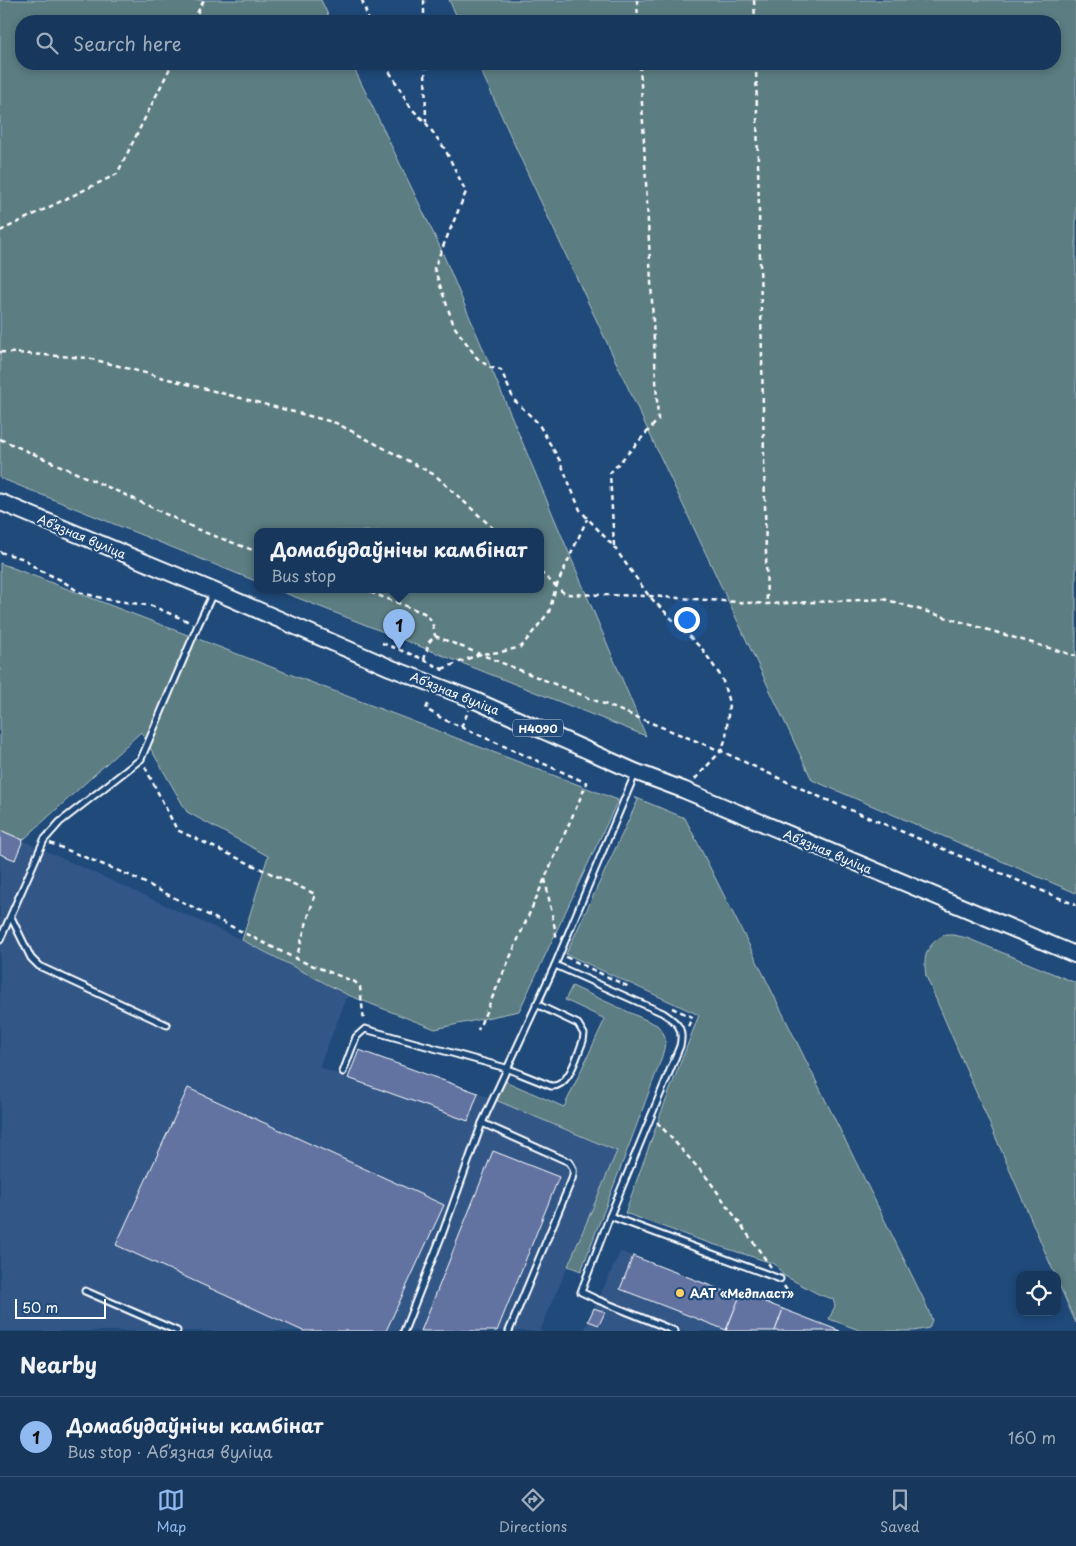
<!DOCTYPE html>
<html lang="en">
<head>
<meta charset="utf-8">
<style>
	:root { --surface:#17385c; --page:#203f62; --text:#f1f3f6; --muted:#9eacbb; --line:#365272; --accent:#90b9f0 }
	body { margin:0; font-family:"Playpen Sans",sans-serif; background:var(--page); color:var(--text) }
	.controls { position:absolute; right:15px; bottom:15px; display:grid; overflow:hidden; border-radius:10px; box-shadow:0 2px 8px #0003 }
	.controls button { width:45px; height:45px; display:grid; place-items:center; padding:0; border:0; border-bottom:1px solid var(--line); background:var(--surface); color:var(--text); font:25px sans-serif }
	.scale { position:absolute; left:15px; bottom:12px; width:91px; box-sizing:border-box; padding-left:5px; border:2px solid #fff; border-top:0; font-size:14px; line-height:18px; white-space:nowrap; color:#fff; -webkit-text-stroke:4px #1f4a7a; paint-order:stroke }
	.you { position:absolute; left:686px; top:619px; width:18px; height:18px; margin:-12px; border:4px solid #fff; border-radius:50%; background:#1a73e8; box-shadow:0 0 0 8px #1a73e833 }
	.badge { display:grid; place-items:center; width:32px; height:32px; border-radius:50%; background:var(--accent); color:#111; font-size:16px; font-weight:700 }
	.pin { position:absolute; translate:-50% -41px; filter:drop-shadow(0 1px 2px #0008) }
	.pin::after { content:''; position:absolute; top:26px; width:18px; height:15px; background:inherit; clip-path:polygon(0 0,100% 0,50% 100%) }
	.popup { position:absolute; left:254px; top:528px; width:290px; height:65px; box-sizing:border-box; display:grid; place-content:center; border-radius:10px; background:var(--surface); filter:drop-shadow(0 1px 4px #0005); font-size:16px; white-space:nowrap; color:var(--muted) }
	.popup b { font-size:19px; color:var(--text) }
	.popup::after { content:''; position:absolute; left:50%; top:100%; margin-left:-10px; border:10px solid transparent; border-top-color:var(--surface) }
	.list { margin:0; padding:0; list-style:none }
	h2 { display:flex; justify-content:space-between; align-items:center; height:65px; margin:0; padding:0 20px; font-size:21px }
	h2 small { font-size:16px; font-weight:400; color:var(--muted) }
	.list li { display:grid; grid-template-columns:32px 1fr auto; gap:15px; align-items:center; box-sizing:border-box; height:80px; padding:0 20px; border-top:1px solid var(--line) }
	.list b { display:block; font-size:19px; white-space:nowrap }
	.list p { margin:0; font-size:16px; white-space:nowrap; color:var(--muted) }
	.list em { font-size:16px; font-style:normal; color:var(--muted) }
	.icon { flex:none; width:28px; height:28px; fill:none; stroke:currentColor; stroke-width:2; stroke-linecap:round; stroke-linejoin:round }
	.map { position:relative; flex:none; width:1076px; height:1331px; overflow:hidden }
	.search { position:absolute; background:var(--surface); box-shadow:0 2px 8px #0003; left:15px; right:15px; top:15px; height:55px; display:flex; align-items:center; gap:12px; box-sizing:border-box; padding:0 18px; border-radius:20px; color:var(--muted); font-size:19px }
	.sheet { height:145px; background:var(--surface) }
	nav { display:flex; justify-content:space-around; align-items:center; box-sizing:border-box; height:70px; border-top:1px solid var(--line); background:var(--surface); font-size:14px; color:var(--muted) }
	nav a { display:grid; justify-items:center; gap:2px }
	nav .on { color:var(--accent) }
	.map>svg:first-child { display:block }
</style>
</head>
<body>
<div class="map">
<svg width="1076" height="1331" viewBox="0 0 1076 1331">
	<rect width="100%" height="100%" fill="#1f4a7a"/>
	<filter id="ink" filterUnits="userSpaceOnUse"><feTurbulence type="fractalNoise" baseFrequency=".02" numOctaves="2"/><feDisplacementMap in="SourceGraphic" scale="10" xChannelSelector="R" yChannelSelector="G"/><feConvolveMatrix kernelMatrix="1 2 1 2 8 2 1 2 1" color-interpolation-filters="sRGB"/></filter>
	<g filter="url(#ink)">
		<g fill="#335686">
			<path d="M0 830 242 940 348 995 319 1067 348 1078 359 1050 478 1093 617 1151 540 1331H0Z"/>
			<path d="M620 1252 633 1256 739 1297 741 1293 840 1331H584Z"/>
		</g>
		<g fill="#5c7d82" stroke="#aebec0">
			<path d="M0 0H321L331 21H21V64H352L441 249 646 736 275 589H540V531H258V582L0 478Z"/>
			<path d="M449 0H1076V893L812 780 526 170 478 64H1055V21H459Z"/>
			<path d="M0 563 618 800 519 1011 435 1029 348 995 242 940 268 856 187 812 141 732 23 840 0 830Z"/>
			<path d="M634 797 685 818 747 941 925 1302 932 1320 929 1328 914 1331H862L829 1319 835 1306 833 1299 820 1295 783 1275 775 1264 700 1240 625 1213 661 1113 699 1015 566 954 638 800Z"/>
			<path d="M944 935H954L967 938 1076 983V1323L1057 1280V1275H1055L926 976C923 955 926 946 944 935Z"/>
			<path d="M572 986 657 1025C660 1029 664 1032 665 1038 667 1048 654 1078 650 1089 628 1150 604 1210 581 1271L568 1266 617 1151 493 1099 505 1081 564 1107 605 1019 565 1000Z"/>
		</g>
		<g fill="#6273a2" stroke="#fff">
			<path d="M0 830 23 840 15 860 0 854Z"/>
			<path d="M359 1050 478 1093 468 1121 348 1078Z"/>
			<path d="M188 1088 444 1205 386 1331H303L116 1245Z"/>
			<path d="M493 1151 559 1177 497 1331H421Z"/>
			<path d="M633 1256 740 1297 726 1330 620 1289Z"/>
			<path d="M741 1293 783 1309 775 1331H726Z"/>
			<path d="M594 1308 605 1312 599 1325 588 1321Z"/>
			<path d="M783 1309 840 1331H775Z"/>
		</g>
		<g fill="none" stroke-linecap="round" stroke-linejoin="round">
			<defs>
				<g id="service">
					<path d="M635 774 555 965 663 1013C678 1023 684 1028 680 1046L610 1216 581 1292 598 1300 675 1331"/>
					<path d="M11 917 31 958 39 966 167 1025"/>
					<path d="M0 940 44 840 60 822 141 759 198 625 213 593"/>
					<path d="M343 1072 356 1037 365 1029 506 1068 551 1086C569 1088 577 1055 583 1041L584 1034 578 1024 536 1004"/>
					<path d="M482 1123 569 1162C574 1168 574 1172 572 1179L509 1331"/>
					<path d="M610 1216 780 1279"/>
					<path d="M85 1291 177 1331"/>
					<path d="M404 1331 443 1232 482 1123 555 965"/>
				</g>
				<path id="primary" d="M0 502 214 591 391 668 474 700 636 772 684 790 1076 955"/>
			</defs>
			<use href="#service" stroke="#fff" stroke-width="9"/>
			<use href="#primary" stroke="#fff" stroke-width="19"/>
			<g stroke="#fff" stroke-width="2.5" stroke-dasharray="5 4" stroke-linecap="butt">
				<path d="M362 0 369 21"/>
				<path d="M424 0V21"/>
				<path d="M637 0 638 21"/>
				<path d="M754 0 755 21"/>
				<path d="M193 21 204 0"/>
				<path d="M385 64 411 108 426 123 445 149 466 192 434 268 454 326 477 358 489 367 501 370 514 400 538 423 560 461 580 510 614 547 649 596 703 650 722 678 729 703 726 738 721 751 694 780"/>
				<path d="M425 64 426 122"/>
				<path d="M756 64 767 604"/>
				<path d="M0 231 117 174 172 64"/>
				<path d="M0 352 88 358 336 423 435 475 496 531"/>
				<path d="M0 439 130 497 201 531 258 552"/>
				<path d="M614 546 610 473 658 420 640 64"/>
				<path d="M0 552 25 559 37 569 61 580 79 592 105 599 152 606 192 623"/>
				<path d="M540 572 565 594 649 596 767 604 884 599 1076 656"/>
				<path d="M362 589 424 613 432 621 435 636"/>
				<path d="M382 643 418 657 442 669V671"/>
				<path d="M424 660 429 642 435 636 721 751 813 794 1076 905"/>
				<path d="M442 669 480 654 501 652 521 647 549 612 556 587 587 519"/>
				<path d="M428 704 426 709 443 719 587 783 478 1030"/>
				<path d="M461 727 469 710"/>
				<path d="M145 767 177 830 315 894 296 959"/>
				<path d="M50 843 131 876 296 959 355 982 360 987 364 1022"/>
				<path d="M545 879 557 939"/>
				<path d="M566 957 629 987"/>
				<path d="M672 1008 692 1017 688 1027"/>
				<path d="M657 1122 708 1179 771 1267"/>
				<path d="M784 1286 792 1298"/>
			</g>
			<use href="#service" stroke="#1f4a7a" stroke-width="5"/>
			<use href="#primary" stroke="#1f4a7a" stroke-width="15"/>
		</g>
	</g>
	<circle fill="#ffd166" stroke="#1f4a7a" stroke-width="2" cx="680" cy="1293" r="5"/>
	<g text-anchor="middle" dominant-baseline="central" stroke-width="4.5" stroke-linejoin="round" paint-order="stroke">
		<rect fill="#1f4a7a" stroke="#bcc9d7" stroke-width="1" x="513" y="719.5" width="50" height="17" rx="4"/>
		<g font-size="11" font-weight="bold" fill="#fff">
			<text x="538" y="728">Н4090</text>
		</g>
		<g font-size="12" fill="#fff" stroke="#1f4a7a">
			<text transform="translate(82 536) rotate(23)">Абʼязная вуліца</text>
			<text transform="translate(455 693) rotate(22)">Абʼязная вуліца</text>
			<text transform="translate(828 851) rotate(23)">Абʼязная вуліца</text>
		</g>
		<g font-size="12" font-weight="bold" fill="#fff" stroke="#1f4a7a" text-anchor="start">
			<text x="690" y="1293">ААТ «Медпласт»</text>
		</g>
	</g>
</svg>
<div class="controls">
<button><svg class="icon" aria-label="locate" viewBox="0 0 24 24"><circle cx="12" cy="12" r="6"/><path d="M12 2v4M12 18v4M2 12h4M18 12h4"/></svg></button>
</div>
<div class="scale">50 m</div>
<div class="you"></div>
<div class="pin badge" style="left:399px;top:650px">1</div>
<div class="popup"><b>Домабудаўнічы камбінат</b>Bus stop</div>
<div class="search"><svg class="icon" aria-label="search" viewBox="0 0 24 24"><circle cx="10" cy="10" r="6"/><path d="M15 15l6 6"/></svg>Search here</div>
</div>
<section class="sheet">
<h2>Nearby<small></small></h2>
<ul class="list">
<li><span class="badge">1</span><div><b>Домабудаўнічы камбінат</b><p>Bus stop · Абʼязная вуліца</p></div><em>160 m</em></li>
</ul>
</section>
<nav>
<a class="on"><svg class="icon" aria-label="map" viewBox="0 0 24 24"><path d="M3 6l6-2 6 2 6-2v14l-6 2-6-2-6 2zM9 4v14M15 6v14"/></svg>Map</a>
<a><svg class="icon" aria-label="directions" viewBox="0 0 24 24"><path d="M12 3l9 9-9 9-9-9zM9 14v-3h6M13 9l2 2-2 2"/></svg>Directions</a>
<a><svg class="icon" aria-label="saved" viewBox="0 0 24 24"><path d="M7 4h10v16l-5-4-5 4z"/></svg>Saved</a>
</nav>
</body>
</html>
